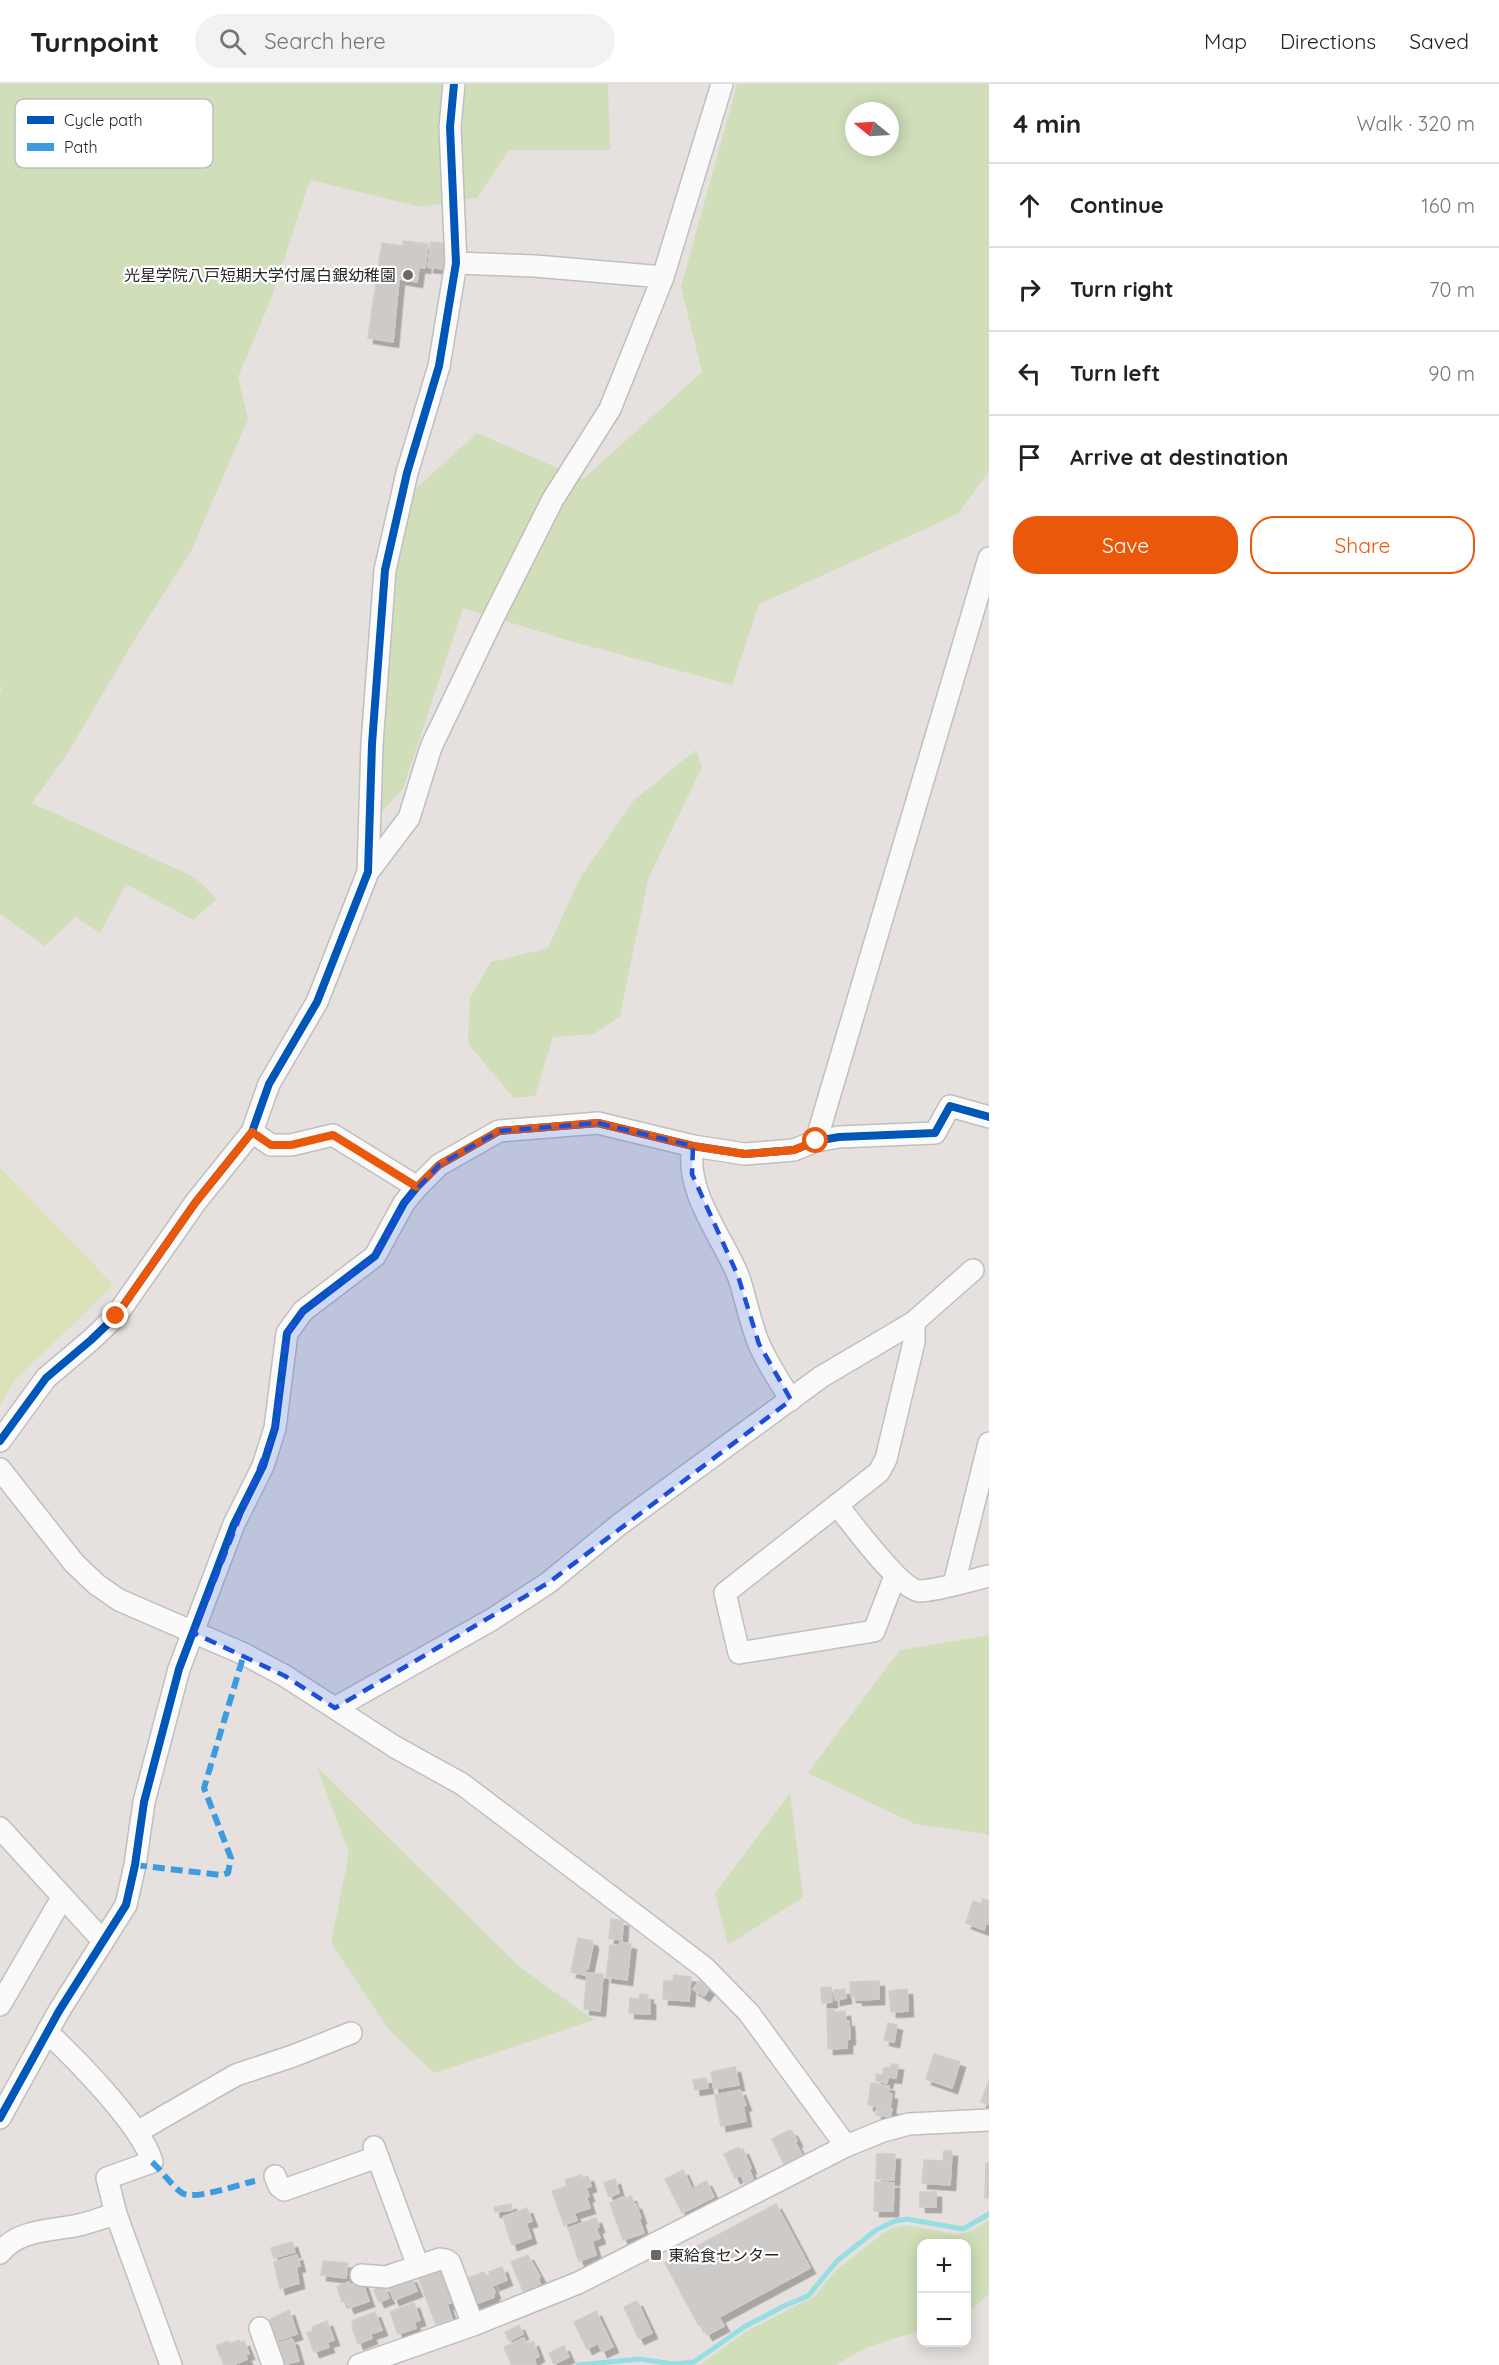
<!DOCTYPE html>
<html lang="en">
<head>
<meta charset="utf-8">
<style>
	:root { --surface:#fff; --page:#f2f2f2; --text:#222; --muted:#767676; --line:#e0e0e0; --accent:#ea580c }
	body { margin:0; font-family:Quicksand,"Noto Sans JP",sans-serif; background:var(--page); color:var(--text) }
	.controls { position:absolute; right:18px; bottom:18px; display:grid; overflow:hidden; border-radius:12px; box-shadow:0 3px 15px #0003 }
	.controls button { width:54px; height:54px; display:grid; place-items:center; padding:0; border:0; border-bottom:2px solid var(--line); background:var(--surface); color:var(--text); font:30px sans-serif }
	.compass { position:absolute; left:845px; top:18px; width:54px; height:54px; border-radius:50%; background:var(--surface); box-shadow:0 3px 15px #0003; rotate:288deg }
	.stop { position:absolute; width:18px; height:18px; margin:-14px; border:4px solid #ea580c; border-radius:50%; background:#fff }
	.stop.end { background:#ea580c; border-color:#fff; box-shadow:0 2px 6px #0008 }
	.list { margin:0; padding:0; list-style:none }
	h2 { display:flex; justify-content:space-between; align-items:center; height:78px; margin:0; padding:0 24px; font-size:26px }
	h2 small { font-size:20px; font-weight:400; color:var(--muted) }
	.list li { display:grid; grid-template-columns:39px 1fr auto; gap:18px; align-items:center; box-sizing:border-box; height:84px; padding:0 24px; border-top:2px solid var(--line) }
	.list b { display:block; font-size:22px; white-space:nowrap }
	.list em { font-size:20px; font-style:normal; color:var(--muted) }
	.actions { display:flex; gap:12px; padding:18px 24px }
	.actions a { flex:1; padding:14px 0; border:2px solid var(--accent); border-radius:24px; text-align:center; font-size:21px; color:var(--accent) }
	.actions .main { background:var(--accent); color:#fff }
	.icon { flex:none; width:33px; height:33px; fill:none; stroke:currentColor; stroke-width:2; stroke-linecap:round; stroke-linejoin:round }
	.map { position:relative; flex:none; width:989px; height:2281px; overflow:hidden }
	header { display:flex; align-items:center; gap:36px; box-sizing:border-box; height:84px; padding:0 30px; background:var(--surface); border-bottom:2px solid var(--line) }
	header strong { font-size:28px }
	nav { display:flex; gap:33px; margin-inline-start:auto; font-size:21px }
	.search { width:420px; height:54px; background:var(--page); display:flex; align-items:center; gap:15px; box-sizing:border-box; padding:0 21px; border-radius:33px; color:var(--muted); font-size:22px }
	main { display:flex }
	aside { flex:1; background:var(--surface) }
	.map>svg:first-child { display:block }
</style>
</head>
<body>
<header>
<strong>Turnpoint</strong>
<div class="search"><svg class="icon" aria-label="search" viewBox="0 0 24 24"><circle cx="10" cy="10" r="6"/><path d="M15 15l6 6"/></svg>Search here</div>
<nav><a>Map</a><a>Directions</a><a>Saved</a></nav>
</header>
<main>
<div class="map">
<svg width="989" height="2281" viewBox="0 0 989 2281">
	<defs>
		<filter id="shadow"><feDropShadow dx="5.5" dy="5.5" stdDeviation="0" flood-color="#0004"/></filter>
	</defs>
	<rect width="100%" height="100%" fill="#e6e1de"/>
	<g fill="#d0dfb9" fill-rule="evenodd">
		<path d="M0 0H608L610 66H509L477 114 421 123 310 96 271 215 238 293 248 335 191 467 133 558 68 669 32 719 194 793 217 815 193 836 126 800 100 849 75 833 45 862 0 830V607L2 605 0 603Z"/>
		<path d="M737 0H989V387L958 430 759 520 732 601 567 556 463 524 403 705 374 736 390 510 410 410 477 349 583 395 702 288 681 203ZM854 27H890V63H854Z"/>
		<path d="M696 666 702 683 648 795 620 932 594 950 553 953 535 1012 514 1014 468 960 470 914 491 878 548 864 580 794 634 716Z"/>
		<path d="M989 1551V1754L987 1750 915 1740 808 1689 900 1566Z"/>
		<path d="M317 1683 521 1884 594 1936 434 1989 389 1946 331 1859 349 1769Z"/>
		<path d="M790 1709 803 1813 728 1861 715 1809Z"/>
		<path d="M989 2136V2210L967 2229 966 2160H922L921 2246 865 2264 836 2281H700L745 2248 815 2212 836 2186 889 2145 906 2141 958 2151 973 2146Z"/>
	</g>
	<path fill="#dae2b7" d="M0 1084 113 1201 15 1296 0 1321Z"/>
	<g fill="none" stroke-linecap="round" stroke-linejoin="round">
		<path stroke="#96dee3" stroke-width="5" d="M578 2281 639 2275 674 2280 694 2278 744 2243 786 2221 808 2212 837 2177 876 2146 895 2137 907 2135 963 2145 989 2130"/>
	</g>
	<g fill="#cdcac7" stroke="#d1cdca" stroke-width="1.5" filter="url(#shadow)">
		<path d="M403 157 428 160 425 184 419 183 417 198 399 195 393 258 368 254 382 159 403 162Z"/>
		<path d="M431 158 448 160 444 185 428 183Z"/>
		<path d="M983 1815 989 1817V1840L986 1839 984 1846 966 1839 973 1817 981 1820Z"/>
		<path d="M611 1835 623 1837 622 1856 609 1854Z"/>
		<path d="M578 1854 592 1857 593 1860 588 1885 586 1884 585 1891 571 1888Z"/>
		<path d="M620 1858 631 1860 627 1896 606 1893 610 1861 619 1862Z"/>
		<path d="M587 1889 603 1890 600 1927 584 1925Z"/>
		<path d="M674 1891 691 1893 689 1917 663 1915 664 1897H673Z"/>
		<path d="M699 1897 709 1905 704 1912 693 1905Z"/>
		<path d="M879 1897V1915L857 1916V1913H851L850 1898Z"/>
		<path d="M831 1903 832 1918 822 1919 821 1904Z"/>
		<path d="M845 1905 846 1914 835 1916 834 1906Z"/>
		<path d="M907 1905 908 1927 891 1928 889 1907Z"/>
		<path d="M640 1910 648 1911 647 1915H650V1930L629 1929 630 1914 640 1915Z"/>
		<path d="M827 1925H834V1928L845 1927 846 1938 849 1937 850 1955 847 1956V1964L828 1965Z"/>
		<path d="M888 1939 897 1941 894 1958 884 1956Z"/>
		<path d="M934 1970 960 1978 952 2004 926 1995Z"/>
		<path d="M891 1980 898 1981 896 1994 888 1993 887 1999 876 1997V1990L883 1991 884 1984H890Z"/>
		<path d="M735 1983 739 2001 714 2005 711 1988Z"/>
		<path d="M706 1994 708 2004 695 2006 693 1996Z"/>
		<path d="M989 1996V2021L981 2018Z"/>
		<path d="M871 1999 889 2002 888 2009 892 2010 890 2024 868 2021Z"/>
		<path d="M740 2006 746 2021 743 2022 746 2037 721 2042 715 2011Z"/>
		<path d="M877 2023 892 2025 890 2033 876 2031Z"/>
		<path d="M789 2046 792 2047 797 2057 795 2058 802 2071 784 2080 772 2055Z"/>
		<path d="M739 2063 740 2066 743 2065 751 2084 749 2085 754 2097 745 2100 741 2091 735 2094 724 2070Z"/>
		<path d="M944 2067H952L950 2101 922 2099 924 2076 943 2077Z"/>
		<path d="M877 2070H895L894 2096 876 2095Z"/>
		<path d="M986 2079H989V2114H985Z"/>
		<path d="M683 2086 692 2105 706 2097 714 2113 682 2129 665 2095Z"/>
		<path d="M581 2091 583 2094 588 2092 591 2102 586 2104 589 2112 586 2113 590 2124 574 2129 577 2136 564 2141 552 2107 567 2102 565 2096Z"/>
		<path d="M615 2095 619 2109 609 2113 604 2099Z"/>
		<path d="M875 2098 894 2099 893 2127H874Z"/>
		<rect x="920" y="2108" width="16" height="15"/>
		<path d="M631 2112 634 2121 636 2120 641 2134 639 2135 644 2149 623 2156 610 2119 623 2113 624 2115Z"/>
		<path d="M511 2120 512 2126 495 2128 494 2123Z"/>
		<path d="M776 2120 810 2184 719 2233 724 2242 707 2251 702 2241 699 2242 665 2179Z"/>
		<path d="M527 2124 532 2137 526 2139 531 2154 512 2161 503 2133Z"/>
		<path d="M596 2134 599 2143 596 2144 600 2154 592 2157 596 2171 579 2177 568 2144Z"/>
		<path d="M292 2158 295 2168 274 2174 271 2164Z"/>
		<path d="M297 2171 300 2182 296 2183 299 2199 280 2205 274 2178Z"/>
		<path d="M528 2171 540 2193 538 2194 540 2200 523 2207 511 2178Z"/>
		<path d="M323 2177 348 2179 346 2194 321 2191Z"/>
		<path d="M439 2182 443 2191 445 2190 452 2208 450 2209 453 2218 447 2220 452 2235 436 2241 417 2190Z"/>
		<path d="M502 2183 507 2196 494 2201 489 2188Z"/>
		<path d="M484 2188 486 2192 488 2191 495 2209 493 2210 494 2213 473 2221 463 2196Z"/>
		<path d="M411 2193 417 2207 394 2216 388 2202Z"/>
		<path d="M362 2197 369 2217 349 2224 346 2217 342 2218 337 2203 349 2198 350 2202Z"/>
		<path d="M384 2202 389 2214 379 2218 374 2206Z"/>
		<path d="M637 2217 652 2249 639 2255 624 2223Z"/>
		<path d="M414 2219 420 2236 414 2238 416 2244 398 2250 390 2228Z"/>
		<path d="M289 2226 297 2250 276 2257 274 2251 270 2253 265 2238Z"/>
		<path d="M596 2227 613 2263 602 2268 598 2259 587 2265 574 2238Z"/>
		<path d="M375 2228 382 2246 370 2250 372 2254 358 2260 352 2242 354 2241 352 2237Z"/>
		<path d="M327 2237 334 2256 327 2258 329 2263 314 2268 307 2249 313 2247 312 2243Z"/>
		<path d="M519 2241 523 2250 509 2257 505 2248Z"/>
		<path d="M524 2254 527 2260 533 2257 539 2272 534 2275 536 2281H512L504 2263Z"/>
		<path d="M291 2255 293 2256 299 2277 282 2281 275 2266 279 2265 277 2260Z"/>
		<path d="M239 2256 240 2259 244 2257 249 2270 245 2271 247 2275 233 2281H224L216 2262 228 2257 229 2260Z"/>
		<path d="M564 2262 569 2273 554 2280 549 2269Z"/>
	</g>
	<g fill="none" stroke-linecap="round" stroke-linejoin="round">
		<defs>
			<g id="minor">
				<path d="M456 179 535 182 663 193"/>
				<path d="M368 788 409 734 431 663 493 534 553 415 610 325 663 193 722 0"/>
				<path d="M252 1048 271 1061H291L333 1051 417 1103"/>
				<path d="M816 1057 989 474"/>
				<path d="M693 1062C684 1108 723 1153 739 1194 746 1215 750 1239 759 1260 767 1279 780 1298 791 1316"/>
				<path d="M0 1357 46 1294 91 1256 116 1232 195 1119 252 1048 269 1000 317 918 368 788 372 660 385 486 407 389 439 282 456 179 450 43 454 0"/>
				<path d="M0 1385 74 1479 96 1500 119 1516 244 1570 285 1592 395 1663 462 1700 704 1883 749 1929 846 2062"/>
				<path d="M837 1421C852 1439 900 1506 920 1507 936 1507 972 1496 989 1492"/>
				<path d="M895 1492 874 1547 739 1569 725 1509 879 1388 886 1375 914 1258V1238"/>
				<path d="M954 1500 989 1359"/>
				<path d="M335 1624 491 1536 548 1499 620 1440 821 1293 914 1238 973 1186"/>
				<path d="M0 1744 103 1857"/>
				<path d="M0 1921 62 1814"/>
				<path d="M47 1948C75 1974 143 2043 152 2078L107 2094 116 2130 171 2281"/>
				<path d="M0 2034 59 1927 126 1821 135 1781 144 1718 179 1585 234 1440 263 1382 275 1344 287 1249 303 1227 375 1172 404 1119 417 1103 439 1081 499 1047 598 1039 693 1062 745 1070 794 1066 816 1057 839 1053 935 1049 950 1022 989 1033"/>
				<path d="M137 2048 236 1991 293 1972 351 1949"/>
				<path d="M374 2063 418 2182"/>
				<path d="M275 2092 279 2102 284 2106 377 2073"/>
				<path d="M0 2169C18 2145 52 2147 79 2141 92 2138 104 2133 116 2130"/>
				<path d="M361 2191 386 2193 440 2175 446 2176 450 2179 473 2241"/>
				<path d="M260 2244 273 2281"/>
				<path d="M359 2281 473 2241 578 2199 846 2062 883 2047 909 2040 989 2036"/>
			</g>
		</defs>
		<use href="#minor" stroke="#c0bfbf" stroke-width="24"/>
		<use href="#minor" stroke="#fbfafa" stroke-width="21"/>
		<g stroke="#3d9ce0" stroke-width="6" stroke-dasharray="12 6" stroke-linecap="butt">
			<path d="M135 1781 221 1791 228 1789 231 1774 204 1704 244 1570"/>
			<path d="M152 2078C162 2087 171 2101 182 2109 194 2117 239 2100 255 2097"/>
		</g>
		<defs>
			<g id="cycleway">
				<path d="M0 1357 46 1294 91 1256 116 1232 195 1119 252 1048 269 1000 317 918 368 788 372 660 385 486 407 389 439 282 456 179 450 43 454 0"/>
				<path d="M0 2034 59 1927 126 1821 135 1781 144 1718 179 1585 234 1440 263 1382 275 1344 287 1249 303 1227 375 1172 404 1119 417 1103 439 1081 499 1047 598 1039 693 1062 745 1070 794 1066 816 1057 839 1053 935 1049 950 1022 989 1033"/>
			</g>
		</defs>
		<use href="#cycleway" stroke="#fff" stroke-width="11"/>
		<use href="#cycleway" stroke="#0057b8" stroke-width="8"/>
	</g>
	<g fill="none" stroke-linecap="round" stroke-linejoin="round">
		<path stroke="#ea580c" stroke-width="8" d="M116 1232 195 1119 252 1048 271 1061H291L333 1051 417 1103 439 1081 499 1047 598 1039 693 1062 745 1070 794 1066 816 1057"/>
	</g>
	<path fill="#1d4ed8" fill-opacity="0.2" stroke="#1d4ed8" stroke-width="4.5" stroke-dasharray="12 8" stroke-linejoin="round" d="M598 1039 693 1062 692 1090 738 1192 759 1260 791 1316 548 1499 335 1624 285 1592 194 1549 275 1344 287 1249 303 1227 375 1172 404 1119 439 1081 499 1047Z"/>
	<g fill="#6a6968" stroke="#fff" stroke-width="2">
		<circle cx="408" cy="191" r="6"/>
		<rect x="650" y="2165" width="12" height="12" rx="3"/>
	</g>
	<g text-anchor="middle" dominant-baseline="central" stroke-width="4.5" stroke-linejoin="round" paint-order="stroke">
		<g font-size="16" fill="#282828" stroke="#fff" text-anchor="end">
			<text x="396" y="191">光星学院八戸短期大学付属白銀幼稚園</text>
			<text x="668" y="2171" text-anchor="start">東給食センター</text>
		</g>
	</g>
	<rect x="15" y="15" width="198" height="69" rx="9" fill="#fff" stroke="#bebebe" stroke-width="1.5"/>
	<rect x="27" y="32" width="27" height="8" fill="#0057b8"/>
	<rect x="27" y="59" width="27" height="8" fill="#3d9ce0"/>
	<g font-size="16" fill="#282828">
		<text x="64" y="42">Cycle path</text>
		<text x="64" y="69">Path</text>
	</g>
</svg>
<div class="controls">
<button>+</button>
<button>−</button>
</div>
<svg class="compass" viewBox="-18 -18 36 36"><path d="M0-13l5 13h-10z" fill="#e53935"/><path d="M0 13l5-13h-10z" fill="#767676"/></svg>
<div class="stop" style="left:816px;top:1057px"></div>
<div class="stop end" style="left:116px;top:1232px"></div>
</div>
<aside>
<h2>4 min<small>Walk · 320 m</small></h2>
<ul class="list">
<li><svg class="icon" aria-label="ahead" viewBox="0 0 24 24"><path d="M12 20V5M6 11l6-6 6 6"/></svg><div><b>Continue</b></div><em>160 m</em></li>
<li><svg class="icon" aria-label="right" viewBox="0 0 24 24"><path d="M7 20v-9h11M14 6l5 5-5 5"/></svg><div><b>Turn right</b></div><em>70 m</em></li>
<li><svg class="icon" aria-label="left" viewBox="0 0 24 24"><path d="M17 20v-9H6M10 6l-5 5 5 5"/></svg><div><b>Turn left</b></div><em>90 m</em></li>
<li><svg class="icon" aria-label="arrive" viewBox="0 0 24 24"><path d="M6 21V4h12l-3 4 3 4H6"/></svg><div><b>Arrive at destination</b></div></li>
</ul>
<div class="actions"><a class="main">Save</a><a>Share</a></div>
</aside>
</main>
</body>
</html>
